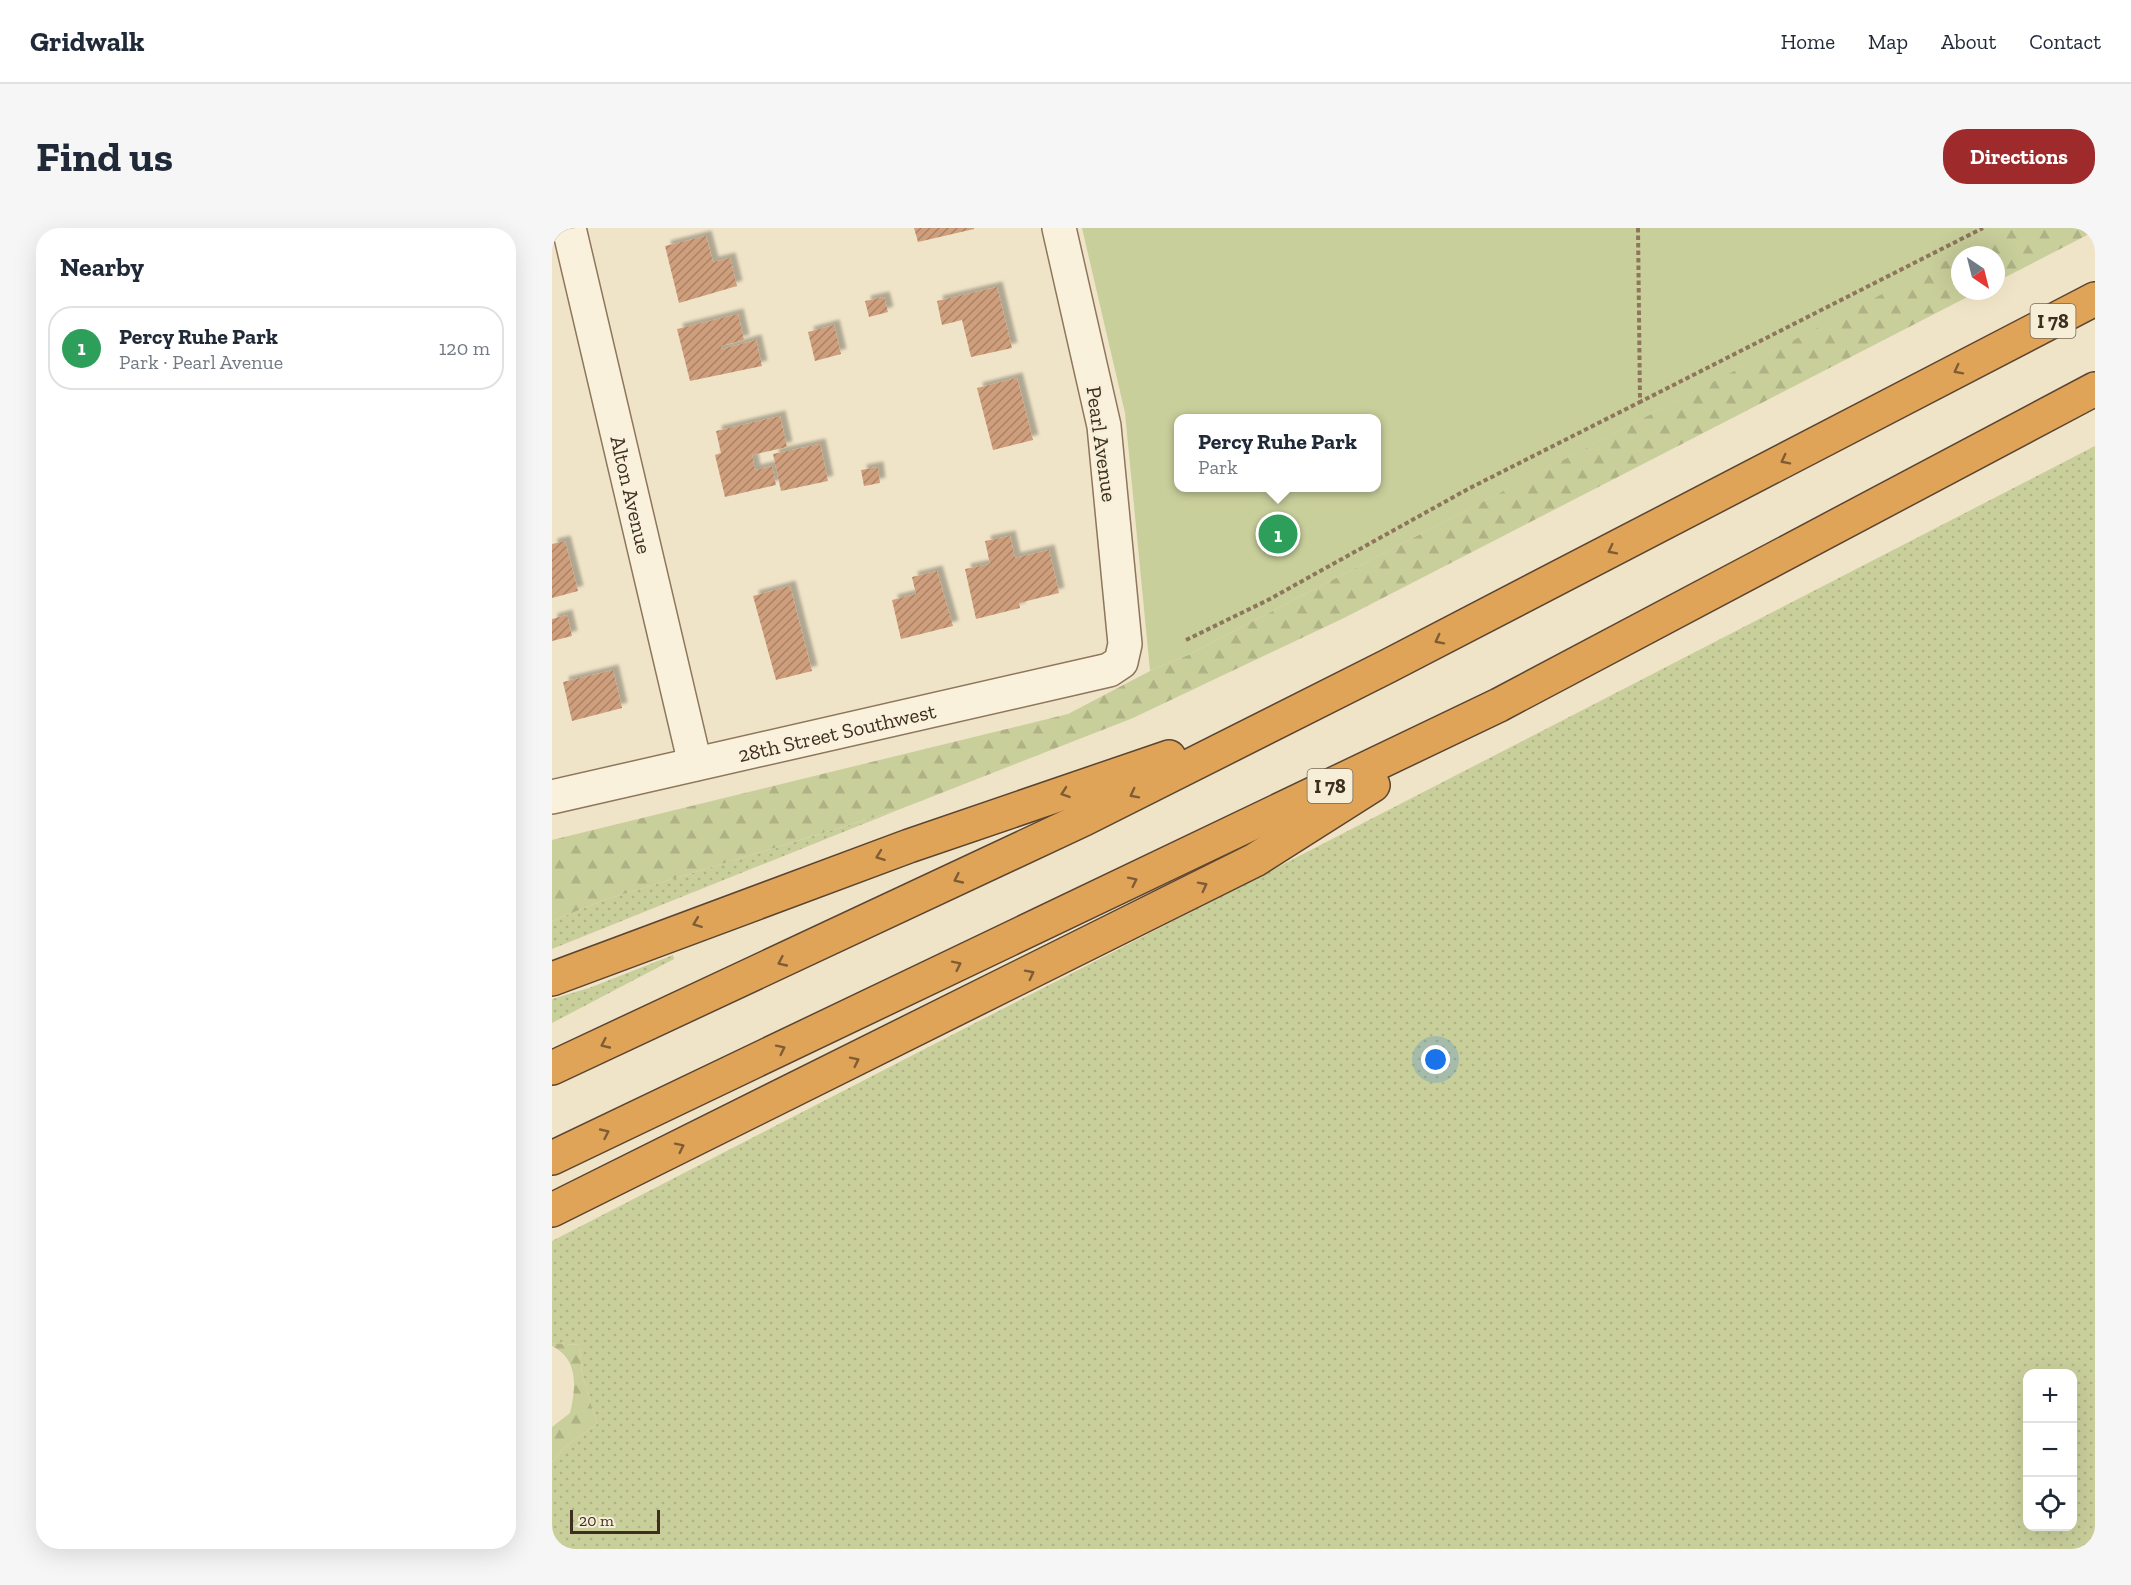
<!DOCTYPE html>
<html lang="en">
<head>
<meta charset="utf-8">
<style>
	:root { --surface:#fff; --page:#f6f6f7; --text:#1f2937; --muted:#747a83; --line:#e0e1e3; --accent:#9e2a2b }
	body { margin:0; font-family:"Zilla Slab",serif; background:var(--page); color:var(--text) }
	.controls { position:absolute; right:18px; bottom:18px; display:grid; overflow:hidden; border-radius:12px; box-shadow:0 6px 24px #0002 }
	.controls button { width:54px; height:54px; display:grid; place-items:center; padding:0; border:0; border-bottom:2px solid var(--line); background:var(--surface); color:var(--text); font:30px sans-serif }
	.compass { position:absolute; left:1399px; top:18px; width:54px; height:54px; border-radius:50%; background:var(--surface); box-shadow:0 6px 24px #0002; rotate:145deg }
	.scale { position:absolute; left:18px; bottom:15px; width:90px; box-sizing:border-box; padding-left:6px; border:3px solid #3d2e20; border-top:0; font-size:16px; line-height:21px; white-space:nowrap; color:#3d2e20; -webkit-text-stroke:4px #f7eed8; paint-order:stroke }
	.you { position:absolute; left:884px; top:832px; width:21px; height:21px; margin:-15px; border:4px solid #fff; border-radius:50%; background:#1a73e8; box-shadow:0 0 0 9px #1a73e833 }
	.badge { display:grid; place-items:center; width:39px; height:39px; border-radius:50%; background:var(--accent); color:#fff; font-size:20px; font-weight:700 }
	.pin { position:absolute; translate:-50% -50%; border:3px solid #fff; box-shadow:0 2px 6px #0006 }
	.popup { position:absolute; left:622px; top:186px; width:207px; height:78px; box-sizing:border-box; display:grid; place-content:center; border-radius:12px; background:var(--surface); filter:drop-shadow(0 2px 4px #0005); font-size:20px; white-space:nowrap; color:var(--muted) }
	.popup b { font-size:22px; color:var(--text) }
	.popup::after { content:''; position:absolute; left:50%; top:100%; margin-left:-12px; border:12px solid transparent; border-top-color:var(--surface) }
	.list { margin:0; padding:0; list-style:none }
	h2 { display:flex; justify-content:space-between; align-items:center; height:78px; margin:0; padding:0 24px; font-size:26px }
	h2 small { font-size:20px; font-weight:400; color:var(--muted) }
	.list li { display:grid; grid-template-columns:39px 1fr auto; gap:18px; align-items:center; box-sizing:border-box; height:84px; margin:0 12px 12px; padding:0 12px; border:2px solid var(--line); border-radius:24px }
	.list b { display:block; font-size:22px; white-space:nowrap }
	.list p { margin:0; font-size:20px; white-space:nowrap; color:var(--muted) }
	.list em { font-size:20px; font-style:normal; color:var(--muted) }
	.icon { flex:none; width:33px; height:33px; fill:none; stroke:currentColor; stroke-width:2; stroke-linecap:round; stroke-linejoin:round }
	.map { position:relative; flex:none; width:1543px; height:1321px; overflow:hidden; border-radius:24px }
	header { display:flex; align-items:center; gap:36px; box-sizing:border-box; height:84px; padding:0 30px; background:var(--surface); border-bottom:2px solid var(--line) }
	header strong { font-size:28px }
	nav { display:flex; gap:33px; margin-inline-start:auto; font-size:21px }
	.intro { display:flex; align-items:center; justify-content:space-between; box-sizing:border-box; height:144px; padding:0 36px }
	h1 { margin:0; font-size:42px }
	.button { padding:15px 27px; border-radius:24px; background:var(--accent); color:#fff; font-size:21px; font-weight:700 }
	main { display:flex; gap:36px; padding:0 36px }
	aside { flex:1; background:var(--surface); border-radius:24px; box-shadow:0 6px 24px #0002 }
	.map>svg:first-child { display:block }
</style>
</head>
<body>
<header>
<strong>Gridwalk</strong>
<nav><a>Home</a><a>Map</a><a>About</a><a>Contact</a></nav>
</header>
<div class="intro"><h1>Find us</h1><a class="button">Directions</a></div>
<main>
<aside>
<h2>Nearby<small></small></h2>
<ul class="list">
<li><span class="badge" style="background:#2e9e5b">1</span><div><b>Percy Ruhe Park</b><p>Park · Pearl Avenue</p></div><em>120 m</em></li>
</ul>
</aside>
<div class="map">
<svg width="1543" height="1321" viewBox="0 0 1543 1321">
	<defs>
		<pattern id="grass-dots" width="8" height="8" patternUnits="userSpaceOnUse" patternTransform="scale(1.5)"><rect width="8" height="8" fill="#c9cf9b"/><path d="M2 2h.1M6 6h.1" fill="none" stroke="#aeb285" stroke-width="1.8" stroke-linecap="round"/></pattern>
		<pattern id="forest-firs" width="22" height="20" patternUnits="userSpaceOnUse" patternTransform="scale(1.5)"><rect width="22" height="20" fill="#c9cf9b"/><path d="M5 1l3.5 6h-7zM16 11l3.5 6h-7z" fill="#aeb285"/></pattern>
		<pattern id="building-hatch" width="6" height="6" patternUnits="userSpaceOnUse" patternTransform="scale(1.5)"><rect width="6" height="6" fill="#cf9f7d"/><path d="M-1 1l2-2M0 6l6-6M5 7l2-2" fill="none" stroke="#a98266"/></pattern>
		<filter id="shadow"><feDropShadow dx="5.5" dy="-5.5" stdDeviation="1.5" flood-color="#0004"/></filter>
	</defs>
	<rect width="100%" height="100%" fill="#f0e4c8"/>
	<g fill="url(#grass-dots)" fill-rule="evenodd">
		<path d="M1543 218V1321H0V1234L14 1218 45 1196 30 1146 28 1117 0 1115V1013ZM1476 1146H1520V1298H1476Z"/>
		<path d="M346 582 0 721V693L52 672Z"/>
		<path d="M121 727 122 731 0 795V771L37 760Z"/>
	</g>
	<g fill="url(#forest-firs)">
		<path d="M1456 0H1543V3L1444 54V27H1408V63H1427L792 390 581 490 346 582 52 672 0 693V612L516 486 598 443 636 427Z"/>
		<path d="M0 1115 28 1117 30 1146 45 1196 14 1218 0 1234V1199L18 1185C24 1161 27 1131 0 1118Z"/>
	</g>
	<path fill="#c9cf9b" fill-rule="evenodd" d="M530 0H1457L636 427 598 443 573 185ZM627 190H825V260H627Z"/>
	<g fill="url(#building-hatch)" filter="url(#shadow)">
		<path d="M362 0H422V1L366 14Z"/>
		<path d="M154 8 161 34 178 30 185 58 127 75 113 18Z"/>
		<path d="M445 59 460 120 419 129 410 92 390 97 385 73Z"/>
		<path d="M332 69 336 84 317 89 313 73Z"/>
		<path d="M186 86 192 112 169 118 170 121 204 112 210 138 138 153 125 101Z"/>
		<path d="M282 97 289 126 263 133 256 104Z"/>
		<path d="M465 150 481 212 441 222 425 160Z"/>
		<path d="M228 188 235 219 200 227 203 242 220 238 224 257 173 269 163 227 169 225 164 203Z"/>
		<path d="M268 216 276 253 229 263 221 226Z"/>
		<path d="M326 239 328 255 312 258 309 242Z"/>
		<path d="M458 308 463 330 497 322 507 365 467 375 468 380 424 391 413 341 438 336 433 313Z"/>
		<path d="M13 313 26 363 0 370V316Z"/>
		<path d="M385 343 401 398 349 411 340 372 364 366 360 349Z"/>
		<path d="M238 358 260 443 224 452 201 368Z"/>
		<path d="M15 387 20 408 0 413V391Z"/>
		<path d="M61 442 70 480 20 493 11 454Z"/>
	</g>
	<g fill="none" stroke-linecap="round" stroke-linejoin="round">
		<defs>
			<g id="minor">
				<path id="s1" d="M17 0 143 536"/>
				<path id="s2" d="M0 569 557 442 569 434 573 416 552 198 507 0"/>
			</g>
			<g id="motorway">
				<path d="M0 751 357 618 617 529"/>
				<path d="M0 840 532 591 836 438 1543 71"/>
				<path d="M0 930 947 477 1543 161"/>
				<path d="M0 982 703 632 821 557"/>
			</g>
		</defs>
		<use href="#minor" stroke="#8d765c" stroke-width="36"/>
		<use href="#motorway" stroke="#5b4430" stroke-width="36"/>
		<g stroke="#8d765c" stroke-width="4" stroke-dasharray="4.5 3" stroke-linecap="butt">
			<path d="M1086 0 1088 174 1431 0"/>
			<path d="M634 412 716 372 916 261 1088 174"/>
		</g>
		<use href="#minor" stroke="#faf1dc" stroke-width="33"/>
		<use href="#motorway" stroke="#e0a458" stroke-width="33"/>
	</g>
	<defs><path id="oneway-chevron" d="M-2-3.5L2.5 0L-2 3.5" fill="none" stroke-width="1.6" stroke-linecap="round" stroke-linejoin="round" transform="scale(1.5)"/></defs>
	<g stroke="#7e5d36">
		<use href="#oneway-chevron" transform="translate(1406 142) rotate(153)"/>
		<use href="#oneway-chevron" transform="translate(1233 232) rotate(153)"/>
		<use href="#oneway-chevron" transform="translate(1060 322) rotate(153)"/>
		<use href="#oneway-chevron" transform="translate(887 412) rotate(153)"/>
		<use href="#oneway-chevron" transform="translate(513 565) rotate(161)"/>
		<use href="#oneway-chevron" transform="translate(582 566) rotate(153)"/>
		<use href="#oneway-chevron" transform="translate(328 628) rotate(160)"/>
		<use href="#oneway-chevron" transform="translate(406 651) rotate(155)"/>
		<use href="#oneway-chevron" transform="translate(581 653) rotate(-26)"/>
		<use href="#oneway-chevron" transform="translate(651 658) rotate(-27)"/>
		<use href="#oneway-chevron" transform="translate(145 695) rotate(159)"/>
		<use href="#oneway-chevron" transform="translate(230 734) rotate(155)"/>
		<use href="#oneway-chevron" transform="translate(405 737) rotate(-26)"/>
		<use href="#oneway-chevron" transform="translate(478 746) rotate(-27)"/>
		<use href="#oneway-chevron" transform="translate(53 816) rotate(155)"/>
		<use href="#oneway-chevron" transform="translate(229 821) rotate(-26)"/>
		<use href="#oneway-chevron" transform="translate(303 833) rotate(-26)"/>
		<use href="#oneway-chevron" transform="translate(53 905) rotate(-25)"/>
		<use href="#oneway-chevron" transform="translate(128 919) rotate(-26)"/>
	</g>
	<g text-anchor="middle" dominant-baseline="central" stroke-width="4.5" stroke-linejoin="round" paint-order="stroke">
		<g fill="#f7eed8" stroke="#756857" stroke-width="1.5">
			<rect x="1478.5" y="76" width="45" height="34" rx="4.5"/>
			<rect x="755.5" y="541" width="45" height="34" rx="4.5"/>
		</g>
		<g font-size="20" font-weight="bold" fill="#3d2e20">
			<text x="1501" y="93">I 78</text>
			<text x="778" y="558">I 78</text>
		</g>
		<g font-size="21" fill="#3d2e20" stroke="#f7eed8">
			<text transform="translate(550 216) rotate(82)">Pearl Avenue</text>
			<text stroke="none"><textPath href="#s1" startOffset="274">Alton Avenue</textPath></text>
			<text stroke="none"><textPath href="#s2" startOffset="292">28th Street Southwest</textPath></text>
		</g>
	</g>
</svg>
<div class="controls">
<button>+</button>
<button>−</button>
<button><svg class="icon" aria-label="locate" viewBox="0 0 24 24"><circle cx="12" cy="12" r="6"/><path d="M12 2v4M12 18v4M2 12h4M18 12h4"/></svg></button>
</div>
<svg class="compass" viewBox="-18 -18 36 36"><path d="M0-13l5 13h-10z" fill="#e53935"/><path d="M0 13l5-13h-10z" fill="#747a83"/></svg>
<div class="scale">20 m</div>
<div class="you"></div>
<div class="pin badge" style="left:726px;top:306px;background:#2e9e5b">1</div>
<div class="popup"><b>Percy Ruhe Park</b>Park</div>
</div>
</main>
</body>
</html>
